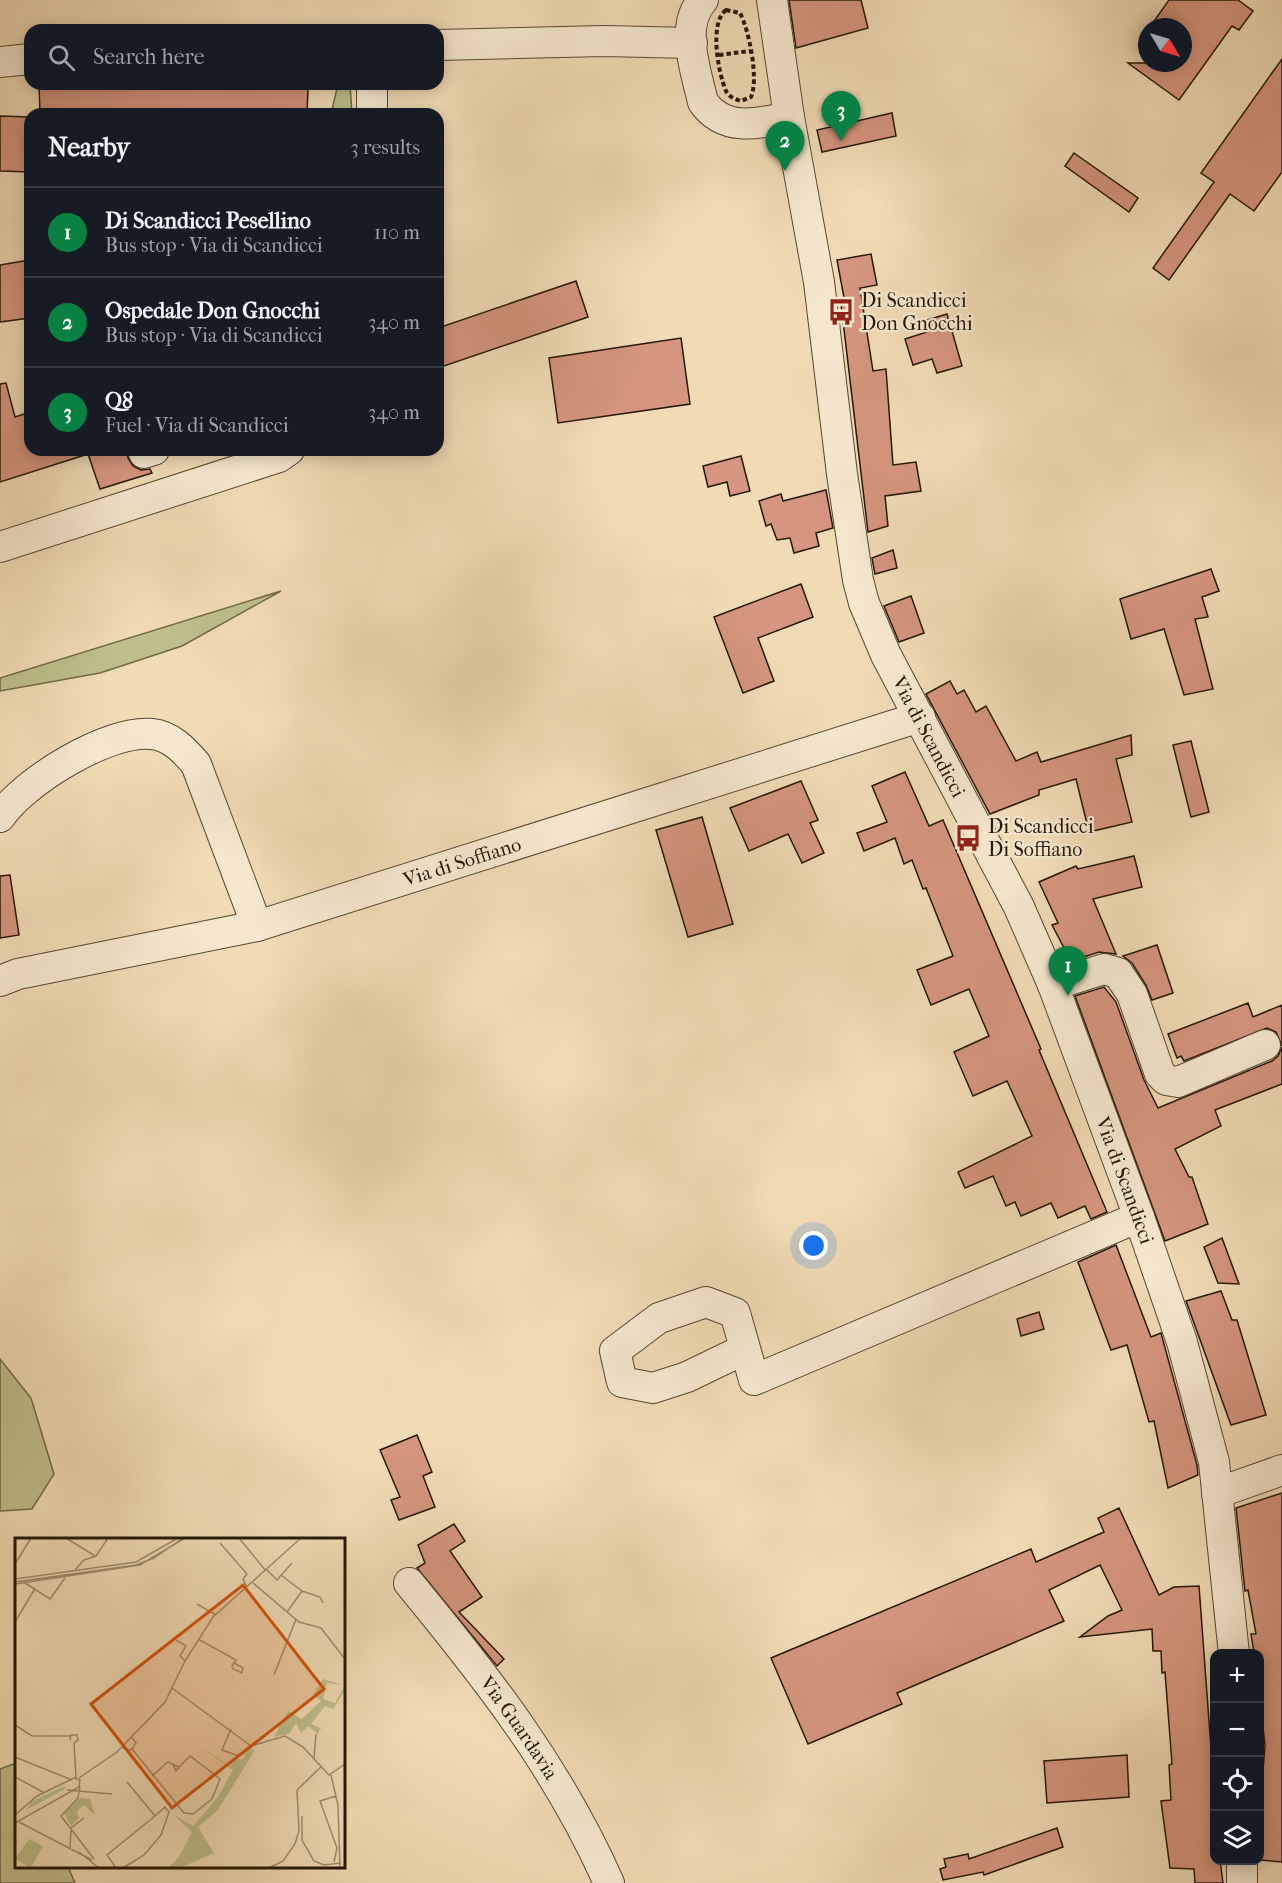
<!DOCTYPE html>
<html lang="en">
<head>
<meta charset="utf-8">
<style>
	:root { --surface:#171b24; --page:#20242c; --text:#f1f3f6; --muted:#9ea1a6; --line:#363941; --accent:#0b8043 }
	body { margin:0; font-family:"IM FELL French Canon",serif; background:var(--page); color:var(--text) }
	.controls { position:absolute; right:18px; bottom:18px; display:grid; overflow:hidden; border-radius:12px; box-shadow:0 3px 15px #0003 }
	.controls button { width:54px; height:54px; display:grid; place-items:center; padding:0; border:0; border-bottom:2px solid var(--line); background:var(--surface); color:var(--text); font:30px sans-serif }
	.compass { position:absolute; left:1138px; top:18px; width:54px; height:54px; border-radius:50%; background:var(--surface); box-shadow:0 3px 15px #0003; rotate:128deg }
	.you { position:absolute; left:814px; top:1246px; width:21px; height:21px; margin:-15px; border:4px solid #fff; border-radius:50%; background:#1a73e8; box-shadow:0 0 0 9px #1a73e833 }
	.badge { display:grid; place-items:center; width:39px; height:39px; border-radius:50%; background:var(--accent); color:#fff; font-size:20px; font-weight:700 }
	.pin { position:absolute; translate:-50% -50px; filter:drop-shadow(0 2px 3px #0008) }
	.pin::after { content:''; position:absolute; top:32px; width:21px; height:18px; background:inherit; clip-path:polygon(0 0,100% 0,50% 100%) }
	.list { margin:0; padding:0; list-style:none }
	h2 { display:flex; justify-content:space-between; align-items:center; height:78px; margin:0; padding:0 24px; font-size:26px }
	h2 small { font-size:20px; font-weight:400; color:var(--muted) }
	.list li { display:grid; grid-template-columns:39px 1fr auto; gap:18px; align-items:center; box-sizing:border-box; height:90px; padding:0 24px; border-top:2px solid var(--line) }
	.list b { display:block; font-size:22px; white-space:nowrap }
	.list p { margin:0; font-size:20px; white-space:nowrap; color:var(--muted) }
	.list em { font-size:20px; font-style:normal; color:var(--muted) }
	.icon { flex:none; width:33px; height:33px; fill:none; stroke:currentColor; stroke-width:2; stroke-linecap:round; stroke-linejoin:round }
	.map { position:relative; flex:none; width:1282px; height:1883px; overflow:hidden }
	.search { position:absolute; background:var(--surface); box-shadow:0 3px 15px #0003; left:24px; top:24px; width:420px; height:66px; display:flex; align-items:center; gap:15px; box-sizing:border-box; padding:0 21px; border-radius:18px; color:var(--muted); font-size:22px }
	.panel { position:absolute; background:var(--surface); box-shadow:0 3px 15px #0003; left:24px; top:108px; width:420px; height:348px; border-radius:18px }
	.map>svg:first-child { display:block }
</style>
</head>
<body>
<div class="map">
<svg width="1282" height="1883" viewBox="0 0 1282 1883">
	<rect width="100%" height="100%" fill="#f1dbb5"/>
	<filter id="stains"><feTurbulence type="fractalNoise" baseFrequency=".00333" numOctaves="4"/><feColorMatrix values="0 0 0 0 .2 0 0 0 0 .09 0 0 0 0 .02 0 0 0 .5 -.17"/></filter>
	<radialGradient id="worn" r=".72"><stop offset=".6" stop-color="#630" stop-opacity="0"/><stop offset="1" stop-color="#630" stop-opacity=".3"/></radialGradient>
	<g fill="#bebf8b" stroke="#716a48" stroke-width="1.5">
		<path d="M338 84H350L352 114H331Z"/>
		<path d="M281 591 182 646 100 673 0 691V678Z"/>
		<path d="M0 1359 31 1398 54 1474 32 1509 0 1511Z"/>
		<path d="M16 1763V1866L68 1867 75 1883H0V1769Z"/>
	</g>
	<g fill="#d5957e" stroke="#241606" stroke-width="1.5">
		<path d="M789 0H861L868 28 796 48Z"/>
		<path d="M1169 0H1238L1253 11 1239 30 1232 26 1179 100 1128 63H1183V27H1150Z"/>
		<path d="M1282 59V172L1254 211 1230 194 1169 280 1153 268 1214 182 1201 173Z"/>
		<path d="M39 84H167L308 89 307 114H40Z"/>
		<path d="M892 113 896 136 822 152 817 130Z"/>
		<path d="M0 116 30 117V172L0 171Z"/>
		<path d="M1074 153 1138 198 1129 212 1065 166Z"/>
		<path d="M871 254 877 285 860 288 873 371 886 369 893 465 916 462 921 491 885 496 888 526 868 532 841 304 845 303 837 260Z"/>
		<path d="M30 260V318L0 322V265Z"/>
		<path d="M576 281 588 317 438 368V328Z"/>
		<path d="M947 314 962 366 937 373 932 359 913 365 905 339 927 332 924 321Z"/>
		<path d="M681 338 690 404 558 423 549 358Z"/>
		<path d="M6 383 15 417 30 412V450H127L128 458 133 466 141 470 150 469 152 473 100 489 88 454 0 482V384Z"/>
		<path d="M741 456 750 491 730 496 727 482 708 487 703 466Z"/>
		<path d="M826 490 833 528 816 533 819 546 794 553 790 538 777 540 771 524 766 526 759 501 781 494 783 501Z"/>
		<path d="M893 550 897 568 875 574 872 558Z"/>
		<path d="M1211 569 1219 591 1202 597 1208 617 1195 619 1213 689 1184 695 1164 629 1131 639 1120 599Z"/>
		<path d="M801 584 813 617 758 638 774 681 743 693 714 617Z"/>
		<path d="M911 596 924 633 899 642 884 606Z"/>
		<path d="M950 681 957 694 964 690 976 712 986 706 1016 761 1037 752 1041 762 1131 735 1132 755 1116 759 1132 822 1089 832 1076 779 1039 790V795L990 814 926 694Z"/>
		<path d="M1191 741 1209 812 1191 817 1173 745Z"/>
		<path d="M905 772 929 826 943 820 1041 1049 1039 1050 1107 1212 1091 1219 1085 1206 1058 1218 1051 1203 1021 1216 1015 1202 1006 1206 993 1176 965 1188 958 1172 1032 1136 1007 1081 973 1096 954 1052 989 1036 969 989 931 1005 917 970 953 956 926 888 923 889 912 860 904 864 895 838 864 851 857 833 887 822 872 786Z"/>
		<path d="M801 781 818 820 810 823 824 853 802 863 788 834 749 851 730 808Z"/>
		<path d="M702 817 733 924 688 937 656 830Z"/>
		<path d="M1134 856 1142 887 1093 899 1116 954 1099 952 1071 961 1052 925 1058 923 1039 882 1076 866 1078 869Z"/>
		<path d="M10 875 19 935 0 938V876Z"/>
		<path d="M1157 945 1173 993 1152 1000 1146 985 1132 963 1123 956Z"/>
		<path d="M1104 987 1116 1002 1144 1080 1158 1108 1272 1061 1278 1056 1282 1047V1084L1215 1110 1221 1126 1175 1149 1189 1177H1192L1208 1224 1165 1241 1075 996Z"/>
		<path d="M1248 1003 1253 1017 1282 1005V1046L1276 1032 1267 1028 1184 1061 1181 1056 1177 1058 1168 1034Z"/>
		<path d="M1222 1238 1239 1284 1218 1283 1204 1247Z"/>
		<path d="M1116 1245 1151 1337 1161 1333 1197 1465 1198 1475 1168 1488 1154 1421 1149 1422 1127 1345 1111 1350 1078 1262Z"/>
		<path d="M1221 1291 1232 1320H1237L1266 1415 1231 1425 1186 1301Z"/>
		<path d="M1039 1312 1044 1329 1021 1336 1017 1319Z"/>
		<path d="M417 1435 432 1472 423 1476 435 1507 399 1520 391 1500 400 1497 380 1450Z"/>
		<path d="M1282 1493V1862L1260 1860V1809L1265 1745 1260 1701V1653H1254L1251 1634H1256L1248 1590 1245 1591 1236 1508Z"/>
		<path d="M1119 1508 1159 1595 1174 1587 1199 1586 1215 1802V1860H1220L1223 1883H1195L1194 1869 1170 1868 1161 1801 1171 1800 1169 1765 1172 1764 1165 1672 1162 1673 1161 1651H1153L1152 1629 1080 1637 1108 1616 1122 1610 1100 1565 1049 1590 1064 1621 897 1693 902 1704 808 1744 771 1658 1031 1549 1036 1562 1104 1532 1098 1518Z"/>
		<path d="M454 1524 465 1541 450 1551 482 1597 459 1612 504 1659 497 1666 417 1568 425 1563 418 1545Z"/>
		<path d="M1127 1755 1129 1797 1047 1803 1044 1761Z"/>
		<path d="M1057 1828 1063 1847 984 1875 983 1872 943 1880 940 1869 946 1867 944 1859 968 1854 969 1859Z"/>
	</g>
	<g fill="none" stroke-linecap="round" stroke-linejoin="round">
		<defs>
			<g id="minor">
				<path d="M703 0C679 26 696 71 703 102 724 132 757 124 789 117"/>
				<path id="s1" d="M772 0 789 117 819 282 842 474 858 580 864 603 886 655 1019 907 1053 985 1139 1217 1182 1342 1214 1462 1234 1654"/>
				<path d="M438 45 604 41 692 43"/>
				<path d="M0 62 30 59"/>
				<path d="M372 84V114"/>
				<path d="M144 453 154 450"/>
				<path d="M0 547 279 457 289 450"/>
				<path d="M0 817C23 782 109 729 152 734 171 736 184 750 196 764L257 926"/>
				<path id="s2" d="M0 981 18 974 257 926 920 717"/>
				<path d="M1053 985 1104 969 1118 973 1132 994 1160 1074 1166 1080 1178 1082 1265 1045"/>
				<path d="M745 1349 687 1377 653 1388 622 1382 615 1351 659 1318 706 1302 735 1313 754 1380 1139 1217"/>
				<path d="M1217 1493 1282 1470"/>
				<path id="s3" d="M409 1583C488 1679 558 1768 609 1883"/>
				<path d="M1242 1860V1883"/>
			</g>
		</defs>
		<use href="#minor" stroke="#574732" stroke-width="32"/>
		<g stroke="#241606" stroke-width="4" stroke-dasharray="4.5 3" stroke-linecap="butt">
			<path d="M726 10 740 13C749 30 759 79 751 97L741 101C735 99 729 97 726 91 718 72 709 23 726 10Z"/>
			<path d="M719 55 750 51"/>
			<path d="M1260 1727 1262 1745 1260 1771"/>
		</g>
		<use href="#minor" stroke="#f6e8cf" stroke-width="30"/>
	</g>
	<defs>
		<symbol id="bus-bare" viewBox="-9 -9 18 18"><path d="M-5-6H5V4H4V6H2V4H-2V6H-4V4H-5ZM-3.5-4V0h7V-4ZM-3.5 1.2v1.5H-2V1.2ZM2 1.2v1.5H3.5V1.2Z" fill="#8f2418" stroke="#f6e8cf" stroke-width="2.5" paint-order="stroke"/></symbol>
	</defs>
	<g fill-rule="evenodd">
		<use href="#bus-bare" x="822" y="293" width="38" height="38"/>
		<use href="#bus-bare" x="949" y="819" width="38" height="38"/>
	</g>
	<g text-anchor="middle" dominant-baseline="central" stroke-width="4.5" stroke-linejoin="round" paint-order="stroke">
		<g font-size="20" fill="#241606" stroke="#f6e8cf" text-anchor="start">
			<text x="861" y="300">Di Scandicci<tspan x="861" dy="23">Don Gnocchi</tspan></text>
			<text x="988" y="826">Di Scandicci<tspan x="988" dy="23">Di Soffiano</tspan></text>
		</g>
		<g font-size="20" fill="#241606" stroke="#f6e8cf">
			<text stroke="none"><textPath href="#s1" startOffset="759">Via di Scandicci</textPath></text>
			<text stroke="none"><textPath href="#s2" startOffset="478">Via di Soffiano</textPath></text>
			<text stroke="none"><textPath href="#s1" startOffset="1245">Via di Scandicci</textPath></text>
			<text stroke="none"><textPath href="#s3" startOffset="182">Via Guardavia</textPath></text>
		</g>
	</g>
	<g transform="translate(15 1538)">
		<rect width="330" height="330" fill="#f1dbb5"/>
		<path d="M308 141 328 147 312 145 308 161 320 165 330 147V152L318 171 310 168 296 186 306 190 303 196 293 188 286 195 281 185 274 196 259 199 273 173 287 181 306 163 298 157ZM187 210 215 228 219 221H228L233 211 240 212 203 272 183 289 199 315 165 330H153L164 319 177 294 159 277 178 288 203 259 218 232ZM49 248 50 251 11 272 16 264ZM65 260 75 261 80 277 69 267 62 273 64 280 56 288 49 275ZM14 301 28 308 16 330 0 321Z" fill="#bebf8b"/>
		<path fill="none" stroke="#9f8c6f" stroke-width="1.5" d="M51 0 80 18M224 0 251 33M205 5 232 36 228 41 232 49M0 26 16 0M60 32 69 22 81 18 93 0M252 32 262 42 277 25M266 37 287 53 305 59 308 65M0 41 121 24 163 0M0 44 121 27 139 20 168 0M10 45 35 61 50 40M238 45 284 84 306 90 330 121M0 46 125 27 170 0M182 66 201 77M272 74 287 53M0 84 19 52M183 101 221 122 217 128 218 131 227 135 228 130 219 125M161 102 171 108 165 118 170 123M259 137 281 81M157 150 236 208 270 198 288 209 314 237 330 226M0 187 17 198H55M216 191 207 212 224 218M55 202 56 197H62L63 202 59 205M59 205 61 240M107 209 113 213 118 210 121 204 116 199M117 211 169 275 178 276 197 261 205 241 175 218 164 229M0 219 57 242M299 221 301 196M316 237 323 267 325 330M137 238 153 224 164 229 161 233 158 227M0 239 28 254M64 240 102 214 150 164 170 123 198 79 286 0M65 248 63 260 46 278 79 321M52 252 97 256M0 277 22 258 59 240 65 242 64 249 0 285M287 278V302L299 323 309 327 326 325M4 284 77 322M55 311 56 290 69 280M64 314 84 330M319 324 322 310 305 263 321 258M101 330 92 317 140 278 112 244M108 330 129 317 146 297 154 274 150 269 140 278M254 330 268 323 280 306 284 293 282 252 307 228"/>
		<path fill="#d4520b" fill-opacity="0.15" stroke="#d4520b" stroke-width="3" d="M228 47 309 151 157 270 76 166Z"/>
		<rect width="330" height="330" fill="none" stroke="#241606" stroke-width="3"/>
	</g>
	<rect width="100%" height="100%" filter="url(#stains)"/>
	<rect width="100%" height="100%" fill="url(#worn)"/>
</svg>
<div class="controls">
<button>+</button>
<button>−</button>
<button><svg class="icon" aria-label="locate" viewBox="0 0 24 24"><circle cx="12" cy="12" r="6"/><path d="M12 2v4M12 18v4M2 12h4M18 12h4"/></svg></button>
<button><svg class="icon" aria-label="layers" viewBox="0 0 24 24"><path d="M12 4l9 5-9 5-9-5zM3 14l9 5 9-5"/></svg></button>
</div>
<svg class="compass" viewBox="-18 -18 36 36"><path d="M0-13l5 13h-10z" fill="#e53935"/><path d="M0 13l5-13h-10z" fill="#9ea1a6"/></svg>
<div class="you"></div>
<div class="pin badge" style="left:1068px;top:996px">1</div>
<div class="pin badge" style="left:785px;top:171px">2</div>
<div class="pin badge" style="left:841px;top:141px">3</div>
<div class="search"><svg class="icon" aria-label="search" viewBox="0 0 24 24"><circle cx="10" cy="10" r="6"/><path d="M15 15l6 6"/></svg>Search here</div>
<section class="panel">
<h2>Nearby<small>3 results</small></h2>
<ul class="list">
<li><span class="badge">1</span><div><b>Di Scandicci Pesellino</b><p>Bus stop · Via di Scandicci</p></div><em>110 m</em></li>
<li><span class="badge">2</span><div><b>Ospedale Don Gnocchi</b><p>Bus stop · Via di Scandicci</p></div><em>340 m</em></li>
<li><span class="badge">3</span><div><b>Q8</b><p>Fuel · Via di Scandicci</p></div><em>340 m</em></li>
</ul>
</section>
</div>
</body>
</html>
